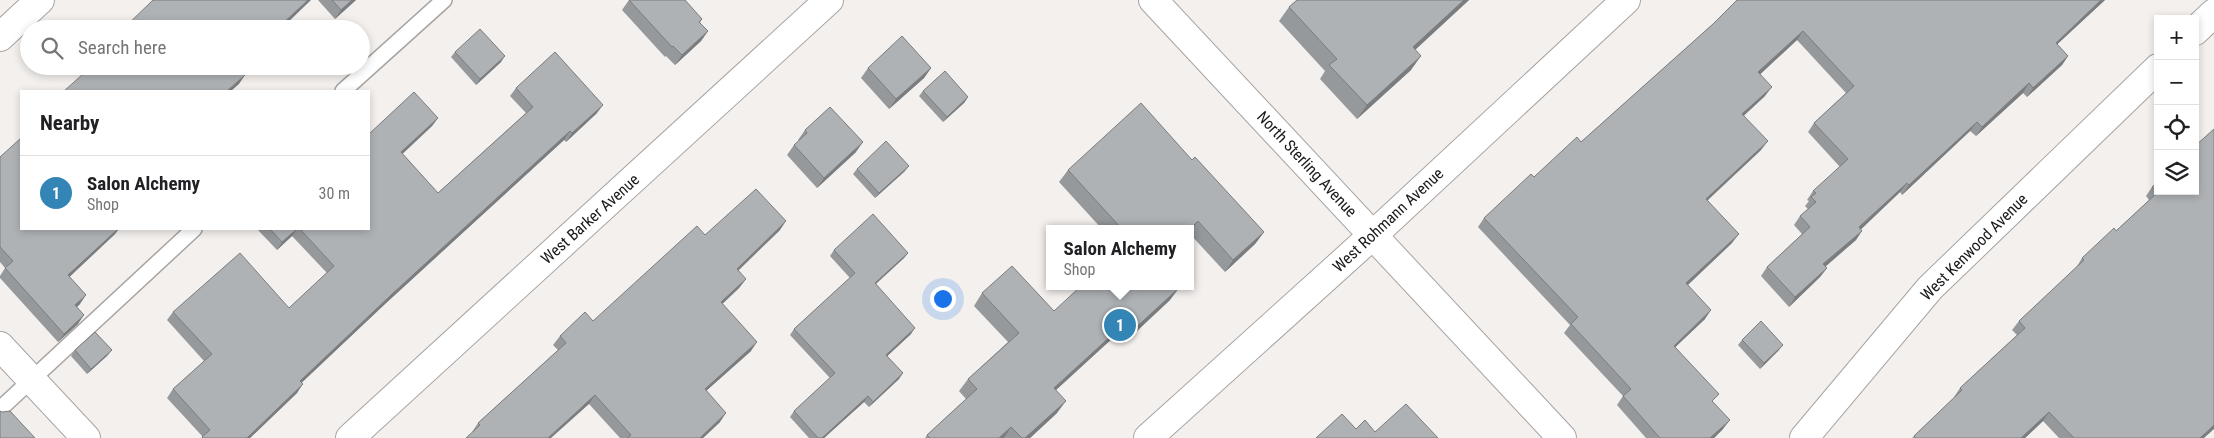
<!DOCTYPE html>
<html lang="en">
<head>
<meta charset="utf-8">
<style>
	:root { --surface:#fff; --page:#f6f6f6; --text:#202124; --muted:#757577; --line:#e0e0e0; --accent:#3285b5 }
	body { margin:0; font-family:"Roboto Condensed",sans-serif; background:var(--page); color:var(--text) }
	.controls { position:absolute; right:15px; top:15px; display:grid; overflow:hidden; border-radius:0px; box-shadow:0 2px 8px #0003 }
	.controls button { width:45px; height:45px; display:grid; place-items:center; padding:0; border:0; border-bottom:1px solid var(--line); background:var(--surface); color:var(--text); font:25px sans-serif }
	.you { position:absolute; left:942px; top:298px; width:18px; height:18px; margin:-12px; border:4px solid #fff; border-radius:50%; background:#1a73e8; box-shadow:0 0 0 8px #1a73e833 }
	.badge { display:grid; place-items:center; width:32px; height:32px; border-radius:50%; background:var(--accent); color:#fff; font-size:16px; font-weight:700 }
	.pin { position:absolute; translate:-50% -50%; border:2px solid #fff; box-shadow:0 1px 5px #0006 }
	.popup { position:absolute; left:1046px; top:225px; width:148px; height:65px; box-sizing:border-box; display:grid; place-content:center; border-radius:0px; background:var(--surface); filter:drop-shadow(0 1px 4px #0005); font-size:16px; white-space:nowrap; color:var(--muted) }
	.popup b { font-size:19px; color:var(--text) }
	.popup::after { content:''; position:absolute; left:50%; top:100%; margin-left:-10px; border:10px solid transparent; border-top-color:var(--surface) }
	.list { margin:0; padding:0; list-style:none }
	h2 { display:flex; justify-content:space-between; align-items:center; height:65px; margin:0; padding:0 20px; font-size:21px }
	h2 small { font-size:16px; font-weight:400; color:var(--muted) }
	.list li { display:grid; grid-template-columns:32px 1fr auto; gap:15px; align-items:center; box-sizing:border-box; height:75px; padding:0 20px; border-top:1px solid var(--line) }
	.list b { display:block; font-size:19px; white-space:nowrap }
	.list p { margin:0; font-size:16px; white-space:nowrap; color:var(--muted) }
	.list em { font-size:16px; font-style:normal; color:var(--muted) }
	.icon { flex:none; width:28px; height:28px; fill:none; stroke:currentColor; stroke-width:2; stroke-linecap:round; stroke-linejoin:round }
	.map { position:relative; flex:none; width:2214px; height:438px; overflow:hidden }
	.search { position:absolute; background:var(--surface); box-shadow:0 2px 8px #0003; left:20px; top:20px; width:350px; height:55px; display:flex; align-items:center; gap:12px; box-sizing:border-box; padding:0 18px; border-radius:28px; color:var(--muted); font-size:19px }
	.panel { position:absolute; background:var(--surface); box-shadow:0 2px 8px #0003; left:20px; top:90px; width:350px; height:140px; border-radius:0px }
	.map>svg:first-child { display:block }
</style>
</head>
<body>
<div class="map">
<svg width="2214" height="438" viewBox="0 0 2214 438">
	<rect width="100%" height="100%" fill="#f4f0ee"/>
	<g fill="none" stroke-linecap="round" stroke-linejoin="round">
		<defs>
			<g id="lane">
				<path d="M343 91 444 0"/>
				<path d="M0 409 194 229"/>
			</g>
			<g id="street">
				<path d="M2195 31 2214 13"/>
				<path d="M0 37 40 0"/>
				<path d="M0 346 86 438"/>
				<path d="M350 438 829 0"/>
				<path d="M1804 438 1930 288 2158 68"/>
			</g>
			<g id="secondary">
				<path d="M1153 0 1562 438"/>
				<path d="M1148 438 1373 235 1626 0"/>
			</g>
		</defs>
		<use href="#lane" stroke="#a7a4a2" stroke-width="18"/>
		<use href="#street" stroke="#a7a4a2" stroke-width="30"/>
		<use href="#secondary" stroke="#a7a4a2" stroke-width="30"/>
		<use href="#lane" stroke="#fff" stroke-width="15"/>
		<use href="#street" stroke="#fff" stroke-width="28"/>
		<use href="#secondary" stroke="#fff" stroke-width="28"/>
	</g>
	<g fill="#96999c">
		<path d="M318 0H356L335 19Z"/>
		<path d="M629 0 702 19 700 23 708 31 701 41 675 65 666 56 665 57 622 10Z"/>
		<path d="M1297 0H1469L1415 50 1411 70 1357 119 1320 79 1325 71 1279 21 1289 7Z"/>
		<path d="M1737 0H2105L2057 44 2068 56 2062 65 2027 97 2023 93 1976 136 1970 131 1902 195 1900 192 1861 229 1856 240 1825 266 1827 268 1820 277 1789 307 1761 276 1767 267 1802 234 1794 225 1800 216 1808 209 1805 206 1809 201 1807 200 1813 191 1840 167 1808 132 1814 123 1846 93 1797 40 1760 74 1765 96 1744 115 1761 150 1707 201 1732 243 1688 285 1705 319 1675 347 1713 402 1723 429 1714 438H1646L1617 405 1623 396 1564 333 1570 325 1478 227 1484 218 1534 177 1581 142 1713 24Z"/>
		<path d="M455 52 501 62 476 85 451 57Z"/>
		<path d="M868 68H931L924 78 889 109 861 78Z"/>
		<path d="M516 88 597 113 566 142 564 140 385 304 301 383 297 393 250 438H201L203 437 167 398 173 389 204 361 167 320 173 312 289 308 327 273 292 236 277 250 257 229H369V134L438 118 432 126 402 154 438 193 526 113 510 96Z"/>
		<path d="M923 91 968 97 964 103 943 122 919 96Z"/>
		<path d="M2214 129 2204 438H2059L2043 421 2025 438H1912L1954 398V397L1960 388 2017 335 2012 330 2019 321 2076 268 2082 258 2116 231 2149 200 2146 196 2152 187Z"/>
		<path d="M805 130 856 152 817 188 787 155 794 145 799 141 798 140Z"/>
		<path d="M0 157 115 234 69 277 80 304 77 307 78 324 58 342 0 278V276L5 268 0 262Z"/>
		<path d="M1192 160 1264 232 1255 244 1225 272 1190 234V229H1102L1059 182 1068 170Z"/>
		<path d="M857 169 905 171 875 198 853 174Z"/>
		<path d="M780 230 738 271 746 279 739 288 722 304 751 351 706 391 720 422 703 438H620L589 404 472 432 478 423 558 350 553 345 560 336 593 321 705 235Z"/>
		<path d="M834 250 908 253 904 258 876 284 911 334 887 356 899 379 869 407 864 402 824 438H809L790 417 794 411 830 378 790 335 794 329 850 278 830 256Z"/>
		<path d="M982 293 1054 311 1170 300 1124 343 1116 335 1056 390 1057 413 1030 438H925L927 435 966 399 959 391 968 379 1008 342 974 306Z"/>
		<path d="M1742 340 1779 350 1760 369 1738 345Z"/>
		<path d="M75 350 108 355 87 374 71 356Z"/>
	</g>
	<g fill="#7a7d7f">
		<path d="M308 0H311L281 29V25Z"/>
		<path d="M352 0H356L335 19 341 10Z"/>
		<path d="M1464 0H1469L1403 61 1413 47Z"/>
		<path d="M2101 0H2105L2049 52 2056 43Z"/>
		<path d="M708 31 701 41 675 65 682 55Z"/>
		<path d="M1803 31 1797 40 1752 82 1758 72Z"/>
		<path d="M505 56 501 62 476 85 480 79Z"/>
		<path d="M1421 56 1411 70 1357 119 1367 105Z"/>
		<path d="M2068 56 2062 65 2027 97 2033 88Z"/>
		<path d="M246 66H249L235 79 241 71Z"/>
		<path d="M931 68 924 78 889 109 896 99Z"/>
		<path d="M245 75 239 84 231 91H227Z"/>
		<path d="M2029 83 2023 93 1976 136 1982 127Z"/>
		<path d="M1772 87 1765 96 1736 123 1742 114Z"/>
		<path d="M968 97 964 103 943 122 947 117Z"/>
		<path d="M603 105 597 113 566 142 572 133Z"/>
		<path d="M438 118 432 126 395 161 401 152Z"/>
		<path d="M1977 122 1970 131 1902 195 1909 185Z"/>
		<path d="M570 131 564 140 385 304 294 390 300 381 391 295Z"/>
		<path d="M1768 141 1761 150 1699 208 1706 199Z"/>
		<path d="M863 142 856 152 817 188 824 178Z"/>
		<path d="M909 166 905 171 875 198 879 193Z"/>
		<path d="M1907 183 1900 192 1853 237 1859 227Z"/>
		<path d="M786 221 780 230 730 278 737 269Z"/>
		<path d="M1198 221 1190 234V229Z"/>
		<path d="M118 229H119L115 234 62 284 68 275Z"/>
		<path d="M297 229 292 236 277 250 282 242Z"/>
		<path d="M1862 231 1856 240 1817 274 1823 264Z"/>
		<path d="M1264 232 1255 244 1225 272 1233 260Z"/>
		<path d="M1739 234 1732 243 1680 292 1686 283Z"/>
		<path d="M908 253 904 258 871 288 875 283Z"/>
		<path d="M1827 268 1820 277 1789 307 1795 297Z"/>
		<path d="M746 279 739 288 715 311 721 302Z"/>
		<path d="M1179 288 1170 300 1124 343 1132 331Z"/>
		<path d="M86 295 80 304 69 314 75 305Z"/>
		<path d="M1711 310 1705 319 1667 355 1674 346Z"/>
		<path d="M84 315 78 324 58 342 64 334Z"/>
		<path d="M1125 323 1116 335 1045 400 1054 388Z"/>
		<path d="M915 328 911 334 882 361 886 355Z"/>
		<path d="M757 342 751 351 698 398 705 389Z"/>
		<path d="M1783 345 1779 350 1760 369 1764 363Z"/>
		<path d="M112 350 108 355 87 374 91 369Z"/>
		<path d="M903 373 899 379 869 407 873 402Z"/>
		<path d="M303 384 297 393 250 438H247Z"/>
		<path d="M595 395 589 404 551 438H548Z"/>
		<path d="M868 396 864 402 824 438H822Z"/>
		<path d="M1066 401 1057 413 1030 438H1025Z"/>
		<path d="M2049 412 2043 421 2025 438H2021Z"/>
		<path d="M726 413 720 422 703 438H700Z"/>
		<path d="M1730 420 1723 429 1714 438H1710Z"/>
		<path d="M2214 425V429L2204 438H2200Z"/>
		<path d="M1011 427 1004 438H999Z"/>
	</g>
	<g fill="#afb2b5" stroke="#7a7d7f">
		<path d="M153 0H308L281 25 285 29H123Z"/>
		<path d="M332 0H352L341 10Z"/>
		<path d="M629 0H685L702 19 699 22 708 31 682 55 673 46 672 47Z"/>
		<path d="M1297 0H1464L1413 47 1421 56 1367 105 1329 65 1337 59 1289 7Z"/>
		<path d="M1737 0H2101L2056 43 2068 56 2033 88 2029 83 1982 127 1977 122 1909 185 1907 183 1859 227 1862 231 1823 264 1827 268 1795 297 1767 267 1810 227 1800 216 1816 202 1811 197 1816 193 1813 191 1848 159 1814 123 1854 86 1803 31 1758 72 1772 87 1742 114 1768 141 1706 199 1739 234 1686 283 1711 310 1674 346 1719 394 1712 401 1730 420 1710 438H1660L1623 396 1631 389 1571 324 1578 317 1484 218 1531 174 1534 177 1577 137 1581 142 1713 24Z"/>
		<path d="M480 29 505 56 480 79 455 52Z"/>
		<path d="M902 36 931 68 896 99 868 68Z"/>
		<path d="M555 52 603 105 572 133 570 131 391 295 300 381 303 384 247 438H203L202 437 210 430 173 389 212 354 173 312 240 253 289 308 334 266 300 229H369V134L414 92 438 118 401 152 438 193 533 107 516 88Z"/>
		<path d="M92 66H246L241 71 245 75 227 91H64Z"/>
		<path d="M945 71 968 97 947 117 923 91Z"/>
		<path d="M1141 103 1192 160 1195 157 1264 232 1233 260 1198 221 1190 229H1122L1068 170Z"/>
		<path d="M830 107 863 142 824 178 794 145 807 133 805 130Z"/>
		<path d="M2214 129V425L2200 438H2074L2049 412 2021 438H1916L1914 436 1962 390 1960 388 2025 328 2019 321 2084 260 2082 258 2114 228 2116 231 2157 193 2152 187 2158 182V191H2195V146Z"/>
		<path d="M21 138V229H118L68 275 86 295 75 305 84 315 64 334 5 268 13 261 0 247V157Z"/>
		<path d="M886 141 909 166 879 193 857 169Z"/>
		<path d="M756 189 786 221 737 269 746 279 721 302 757 342 705 389 726 413 700 438H627L631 435 595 395 548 438H466L480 425 478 423 566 343 560 336 585 312 593 321 697 226 705 235Z"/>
		<path d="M873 214 908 253 875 283 915 328 886 355 903 373 873 402 868 396 822 438H818L794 411 835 373 794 329 855 273 834 250Z"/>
		<path d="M270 229H297L282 242Z"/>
		<path d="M1012 266 1054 311 1081 286H1177L1179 288 1132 331 1125 323 1054 388 1066 401 1025 438H1022L1011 427 999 438H930L927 435 977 389 968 379 1019 333 982 293Z"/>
		<path d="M1761 321 1783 345 1764 363 1742 340Z"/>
		<path d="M95 332 112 350 91 369 75 350Z"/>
		<path d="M1406 404 1438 438H1316L1342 414 1356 429 1365 420 1375 432Z"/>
		<path d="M0 411 2 412 10 411 35 438H0Z"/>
	</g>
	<g text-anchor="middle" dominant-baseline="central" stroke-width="5" stroke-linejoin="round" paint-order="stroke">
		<g font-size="16" fill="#1b1918" stroke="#fff">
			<text transform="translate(1307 164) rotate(47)">North Sterling Avenue</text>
			<text transform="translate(590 219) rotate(-42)">West Barker Avenue</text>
			<text transform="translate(1388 220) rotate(-43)">West Rohmann Avenue</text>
			<text transform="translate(1974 247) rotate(-45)">West Kenwood Avenue</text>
		</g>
	</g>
</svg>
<div class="controls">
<button>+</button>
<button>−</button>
<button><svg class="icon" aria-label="locate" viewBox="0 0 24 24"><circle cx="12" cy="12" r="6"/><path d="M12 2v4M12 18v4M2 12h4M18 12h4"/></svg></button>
<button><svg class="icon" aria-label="layers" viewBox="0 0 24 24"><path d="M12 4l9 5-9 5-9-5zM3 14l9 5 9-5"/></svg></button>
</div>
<div class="you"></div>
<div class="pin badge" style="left:1120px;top:325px">1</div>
<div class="popup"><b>Salon Alchemy</b>Shop</div>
<div class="search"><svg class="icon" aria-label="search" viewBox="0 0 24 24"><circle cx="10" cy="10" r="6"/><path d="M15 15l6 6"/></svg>Search here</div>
<section class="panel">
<h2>Nearby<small></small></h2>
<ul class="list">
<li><span class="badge">1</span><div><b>Salon Alchemy</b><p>Shop</p></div><em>30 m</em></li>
</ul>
</section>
</div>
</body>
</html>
